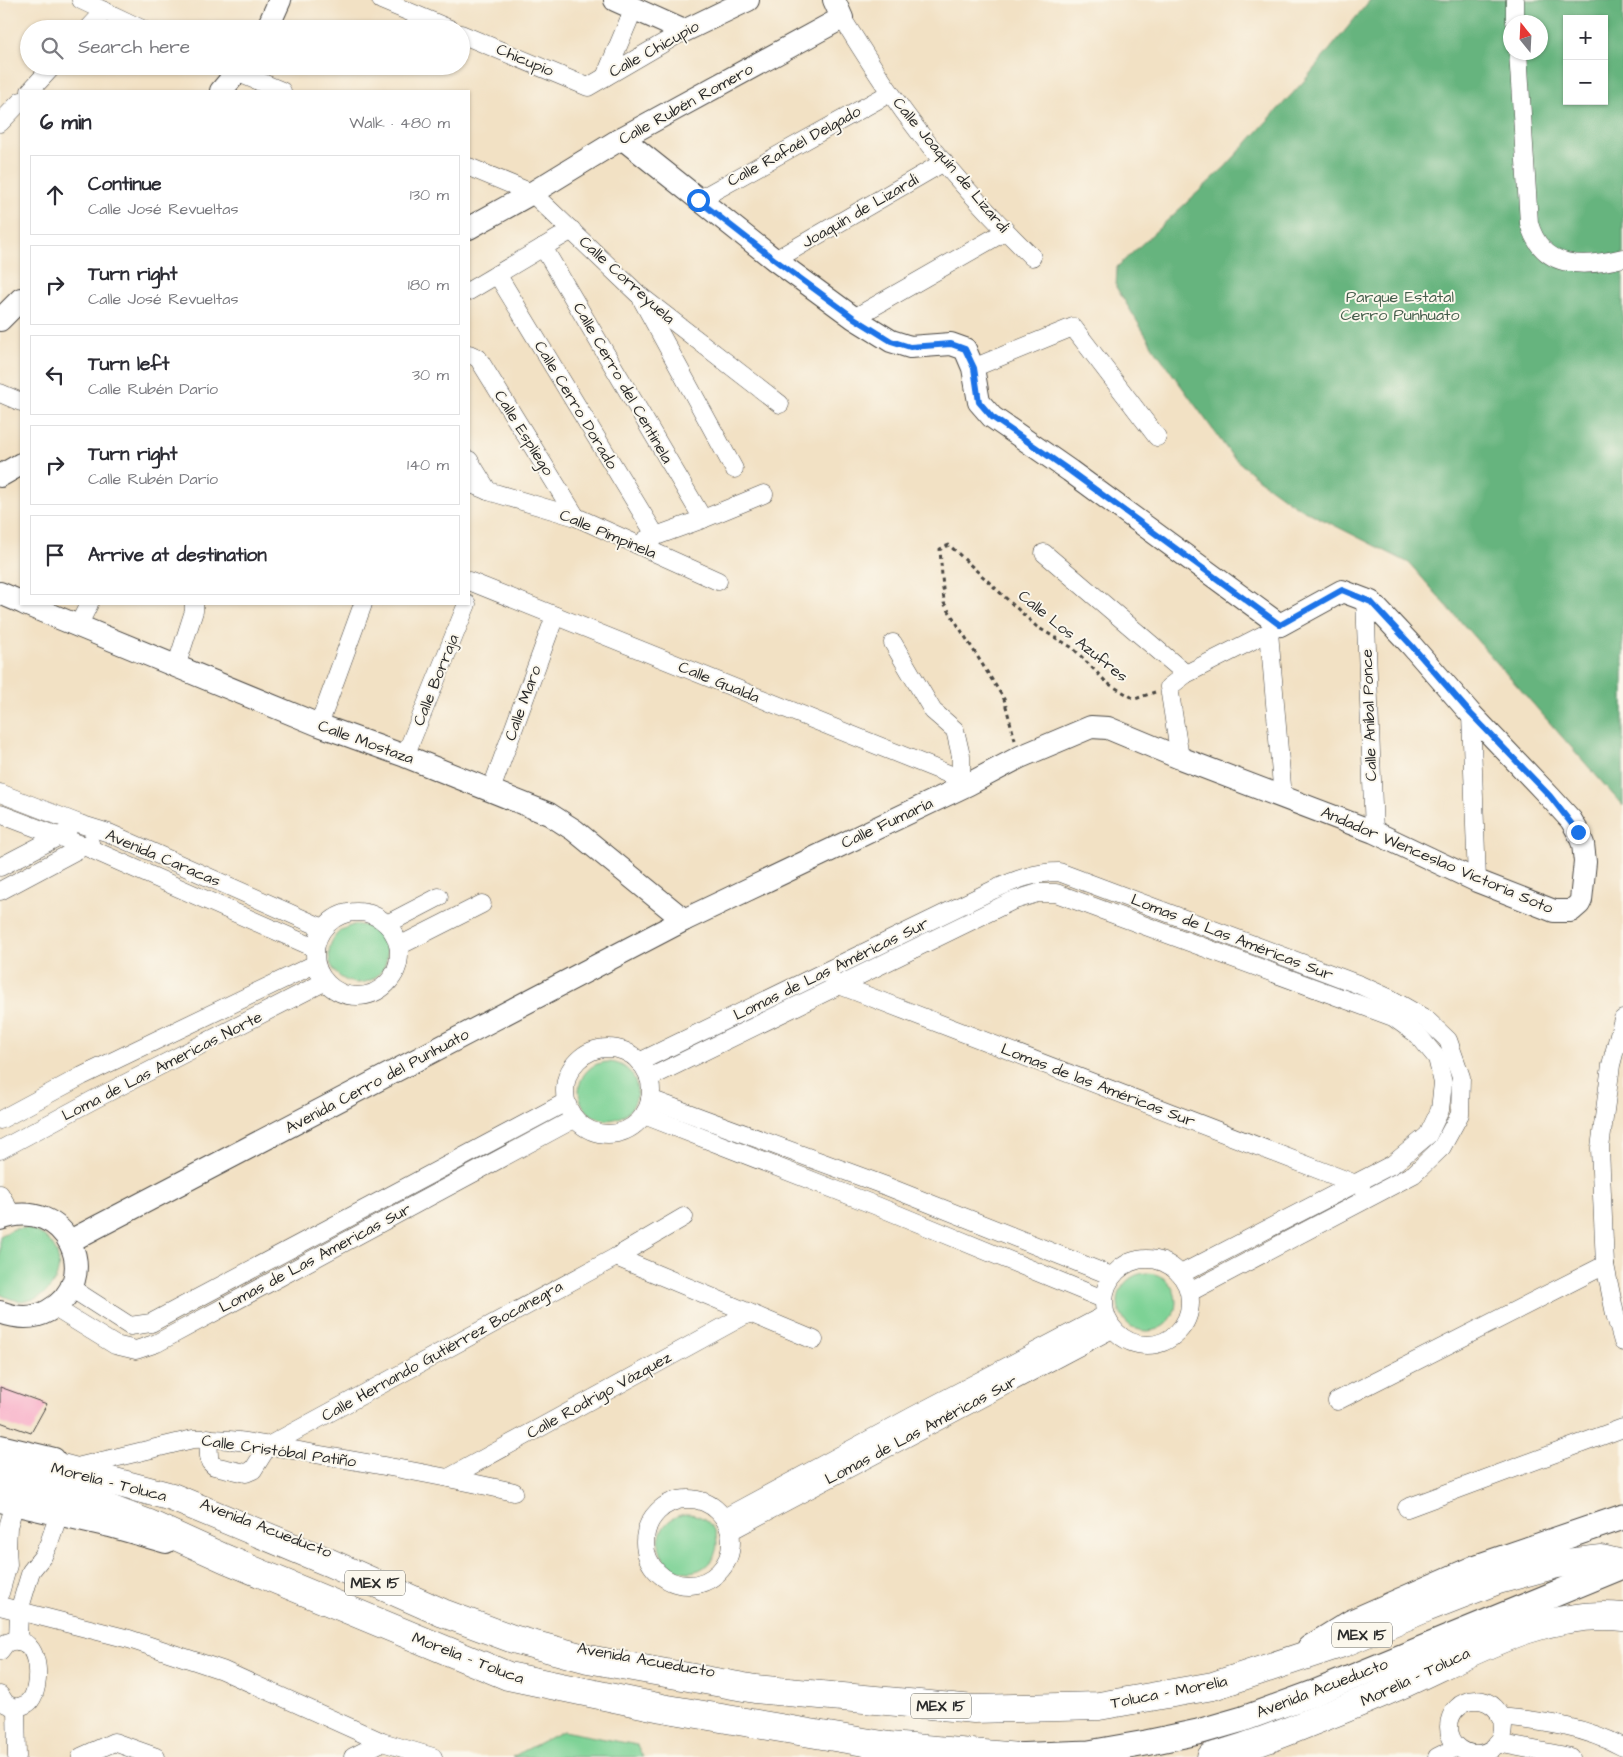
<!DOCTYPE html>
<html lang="en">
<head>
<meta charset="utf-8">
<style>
	:root { --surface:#fff; --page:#f7f7f7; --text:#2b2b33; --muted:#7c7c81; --line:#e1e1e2 }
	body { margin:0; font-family:"Architects Daughter",sans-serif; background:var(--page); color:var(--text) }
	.controls { position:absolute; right:15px; top:15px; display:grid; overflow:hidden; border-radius:0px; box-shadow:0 1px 4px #0004 }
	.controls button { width:45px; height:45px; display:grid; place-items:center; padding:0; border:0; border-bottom:1px solid var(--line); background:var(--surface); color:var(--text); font:25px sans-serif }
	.compass { position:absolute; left:1503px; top:15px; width:45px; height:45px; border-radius:50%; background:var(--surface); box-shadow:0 1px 4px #0004; rotate:342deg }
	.stop { position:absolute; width:15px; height:15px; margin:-11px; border:4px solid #1a73e8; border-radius:50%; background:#fff }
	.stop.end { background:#1a73e8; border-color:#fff; box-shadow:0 1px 5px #0008 }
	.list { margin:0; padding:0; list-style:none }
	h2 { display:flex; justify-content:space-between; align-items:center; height:65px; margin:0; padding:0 20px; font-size:21px }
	h2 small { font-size:16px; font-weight:400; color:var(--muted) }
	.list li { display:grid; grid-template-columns:32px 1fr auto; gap:15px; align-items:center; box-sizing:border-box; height:80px; margin:0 10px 10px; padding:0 10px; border:1px solid var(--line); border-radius:0px }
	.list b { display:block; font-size:19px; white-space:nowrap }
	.list p { margin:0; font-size:16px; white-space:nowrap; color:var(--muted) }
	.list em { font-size:16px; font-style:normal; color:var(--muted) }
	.icon { flex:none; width:28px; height:28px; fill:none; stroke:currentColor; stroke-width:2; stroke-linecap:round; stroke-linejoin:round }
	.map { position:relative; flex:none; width:1623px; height:1757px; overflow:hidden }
	.search { position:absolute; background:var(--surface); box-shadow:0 1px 4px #0004; left:20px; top:20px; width:450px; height:55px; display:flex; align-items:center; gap:12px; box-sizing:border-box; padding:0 18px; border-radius:28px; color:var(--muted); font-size:19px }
	.panel { position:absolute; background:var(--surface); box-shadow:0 1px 4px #0004; left:20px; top:90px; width:450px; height:515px; border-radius:0px }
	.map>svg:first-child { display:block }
</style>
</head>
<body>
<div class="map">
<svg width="1623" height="1757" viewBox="0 0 1623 1757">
	<rect width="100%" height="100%" fill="#fbf7ec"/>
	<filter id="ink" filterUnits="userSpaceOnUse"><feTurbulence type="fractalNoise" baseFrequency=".02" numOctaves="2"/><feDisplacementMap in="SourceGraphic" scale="10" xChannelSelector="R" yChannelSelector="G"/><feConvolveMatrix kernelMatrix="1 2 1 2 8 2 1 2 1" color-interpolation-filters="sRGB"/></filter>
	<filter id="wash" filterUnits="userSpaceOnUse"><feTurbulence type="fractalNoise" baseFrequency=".0096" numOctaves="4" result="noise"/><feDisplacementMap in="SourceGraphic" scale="20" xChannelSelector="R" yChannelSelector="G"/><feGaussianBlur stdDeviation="1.12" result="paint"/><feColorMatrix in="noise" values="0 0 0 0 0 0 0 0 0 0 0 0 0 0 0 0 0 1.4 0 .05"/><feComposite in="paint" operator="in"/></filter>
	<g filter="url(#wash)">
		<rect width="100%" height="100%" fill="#f2e1c4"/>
		<g fill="#7dd295" stroke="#547e60">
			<circle cx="358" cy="954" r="29"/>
			<circle cx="608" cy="1091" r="29"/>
			<path d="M27 1228C87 1246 52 1324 0 1294V1236L14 1229Z"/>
			<circle cx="1147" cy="1302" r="29"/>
			<circle cx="688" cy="1543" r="29"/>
			<path d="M563 1731 637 1745 643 1757H512Z"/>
		</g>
		<path fill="#66b47e" stroke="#487054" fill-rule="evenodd" d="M1370 0H1623V806L1409 563 1294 505 1257 478 1232 456 1153 347 1116 287 1117 267 1225 167 1304 81ZM1567 19H1604V101H1567ZM1510 22H1540V52H1510Z"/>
		<g id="blocks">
			<path fill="#f8a8c5" d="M0 1387 47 1404 31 1433 0 1422Z"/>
		</g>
	</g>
	<g filter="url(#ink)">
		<use href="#blocks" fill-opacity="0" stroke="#494642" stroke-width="1"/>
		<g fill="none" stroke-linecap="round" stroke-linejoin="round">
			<defs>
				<g id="minor">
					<path d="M81 0 142 29"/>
					<path d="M381 0 450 29"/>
					<path d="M1515 0V22"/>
					<path d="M842 18C858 43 873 68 890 92 929 150 982 208 1032 257"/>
					<path d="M88 29 105 11"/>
					<path d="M461 34 588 87 684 31"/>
					<path d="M1518 52 1529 223C1542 270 1583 268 1623 258"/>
					<path d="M222 66 282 91"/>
					<path d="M605 77 634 8"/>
					<path d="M30 91 53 66"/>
					<path d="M0 123 21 101"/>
					<path d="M469 167 532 193 638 294 780 404"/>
					<path d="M698 200 890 93"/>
					<path d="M543 247 703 519"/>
					<path d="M775 260 944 162"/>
					<path d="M497 274 656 536"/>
					<path d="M469 291 572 230"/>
					<path d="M642 300 734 469"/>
					<path d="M854 318 1006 231"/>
					<path d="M469 354 478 358 576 517"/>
					<path d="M973 368 1073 327 1157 437"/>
					<path d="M0 393 21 402"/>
					<path d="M469 460 488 491"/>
					<path d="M469 483 488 491 576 517 718 581"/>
					<path d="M645 540 703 519 764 494"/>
					<path d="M1044 553 1186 674"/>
					<path d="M469 581 961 779 969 784"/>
					<path d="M1365 598 1374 832"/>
					<path d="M78 626 89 604"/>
					<path d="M1269 632 1283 798"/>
					<path d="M893 643 933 711 955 730 961 756V779"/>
					<path d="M176 667 194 611V604"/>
					<path d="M1471 714 1477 881"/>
					<path d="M319 725 363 604"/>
					<path d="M405 756 467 604"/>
					<path d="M1180 758 1169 687 1186 674 1269 632 1280 625"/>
					<path d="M491 790 555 616"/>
					<path d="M0 793 80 824 109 833 323 928"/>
					<path d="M0 814 84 846 315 948"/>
					<path d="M0 867 67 832"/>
					<path d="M0 891 90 843"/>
					<circle cx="357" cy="954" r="42"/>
					<path d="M387 924 439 897"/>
					<path d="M399 946 482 904"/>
					<path d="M834 983 1361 1186"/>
					<path d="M1623 1019 1611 1065 1600 1148 1605 1265 1615 1314 1623 1342"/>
					<circle cx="608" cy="1091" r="43"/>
					<path d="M639 1062 993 890C1015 880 1035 872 1059 872L1360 985 1391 999 1426 1019 1448 1040 1461 1077 1460 1114 1442 1147 1414 1174 1190 1292"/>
					<path d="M649 1078 1012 901 1038 893H1056L1393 1017 1418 1035 1437 1058 1443 1083 1440 1110 1428 1135 1393 1164 1181 1274"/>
					<path d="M650 1099 886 1186 1112 1276"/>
					<path d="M644 1115 877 1206 1103 1299"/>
					<path d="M0 1120 82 1076 315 964"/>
					<path d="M0 1150 93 1100 324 982"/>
					<path d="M0 1194 12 1215"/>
					<path d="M616 1257 814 1340"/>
					<circle cx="1147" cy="1302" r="43"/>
					<path d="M71 1288 130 1326 151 1323 566 1102"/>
					<path d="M55 1308 115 1345 136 1350 157 1343 574 1119"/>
					<path d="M1337 1401 1605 1265"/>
					<path d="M208 1438 209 1456 210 1462 214 1466 246 1473 253 1470 268 1446 616 1257 684 1217"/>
					<path d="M81 1466 193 1439C233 1437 275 1447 315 1454 381 1465 448 1477 514 1492"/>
					<path d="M450 1477 749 1313"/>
					<circle cx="688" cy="1542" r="43"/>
					<path d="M1407 1508 1623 1428"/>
					<path d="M724 1518 913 1416 1105 1315"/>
					<path d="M730 1531 1112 1329"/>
					<path d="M0 1593 8 1565 7 1548 8 1527 15 1503"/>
					<path d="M0 1606 129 1639 222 1670 382 1742 433 1757"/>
					<path d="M18 1641 19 1611 31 1571 43 1556 49 1543 59 1514"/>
					<path d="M0 1651 6 1643C9 1642 14 1640 18 1641 41 1643 41 1688 30 1701 27 1705 21 1706 16 1708L6 1704 0 1695"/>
					<circle cx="1476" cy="1727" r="27"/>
					<path d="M16 1708 17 1757"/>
					<path d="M1500 1717C1542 1721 1586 1727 1623 1747"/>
					<path d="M1497 1743 1571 1757"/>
					<path d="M81 1757 114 1742 156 1757"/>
					<path d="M353 1757 382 1742"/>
					<path d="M1437 1757 1457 1747"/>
				</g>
				<g id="tertiary">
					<path d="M615 0 684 31 748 0"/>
					<path d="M267 29 280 0"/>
					<path d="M221 91 242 66"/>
					<path d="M469 228 532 193 622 138 842 18 834 0"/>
					<path d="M0 320 21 299"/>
					<path d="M0 476 21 464"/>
					<path d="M0 593 21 602"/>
					<path d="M25 604 319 725 405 756 549 814 574 830 684 920"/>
					<path d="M0 1219C67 1194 105 1280 48 1311 32 1320 16 1318 0 1312"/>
					<path d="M70 1241 684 920 969 784 1020 757 1091 727 1108 728 1180 758 1374 832 1477 881 1554 911H1571L1579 904 1581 900 1585 862 1583 844 1578 832 1571 820 1550 797 1471 714 1411 645 1371 602 1342 591 1280 625 1070 471 992 417 979 402 973 368 965 349 951 344 910 347 891 341 854 318 775 260 622 138"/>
					<path d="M0 1446 54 1459"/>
					<path d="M0 1501 110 1526 166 1542"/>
				</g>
				<g id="secondary">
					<path d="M1310 1648 1352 1622 1477 1567 1623 1517"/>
					<path d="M1007 1756 1089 1753 1146 1743 1198 1732 1243 1719 1314 1693 1623 1566"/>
				</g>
				<g id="primary">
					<path d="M0 1463 62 1468 172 1497 328 1562 443 1613 513 1639 588 1659 755 1689 974 1709 1099 1706 1213 1686 1343 1643 1426 1608 1498 1580 1557 1564 1602 1559 1623 1564"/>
					<path d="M0 1481 94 1503 147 1523 226 1559 508 1676 662 1708 840 1738 889 1746 1019 1757"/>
					<path d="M1211 1757C1246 1748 1277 1736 1311 1722 1342 1710 1374 1697 1405 1683 1473 1652 1545 1609 1623 1617"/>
				</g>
			</defs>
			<use href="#minor" stroke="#494642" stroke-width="19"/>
			<use href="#tertiary" stroke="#494642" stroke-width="24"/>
			<use href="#secondary" stroke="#494642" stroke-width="27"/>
			<use href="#primary" stroke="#494642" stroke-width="29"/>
			<path stroke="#494642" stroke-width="3" stroke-dasharray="4 4" stroke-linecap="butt" d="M1015 740 1004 699 944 603 940 549 949 545 1037 627 1073 648 1107 683 1135 699 1155 692"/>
			<use href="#minor" stroke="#fff" stroke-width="18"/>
			<use href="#tertiary" stroke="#fff" stroke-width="22"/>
			<use href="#secondary" stroke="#fff" stroke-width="25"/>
			<use href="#primary" stroke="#fff" stroke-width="28"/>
		</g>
	</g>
	<g fill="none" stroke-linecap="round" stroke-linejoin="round" filter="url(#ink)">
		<path stroke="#1a73e8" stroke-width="6" d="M698 200 775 260 854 318 891 341 910 347 951 344 965 349 974 368 979 402 992 417 1070 471 1280 625 1342 590 1371 602 1411 645 1471 714 1550 796 1578 832"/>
	</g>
	<g text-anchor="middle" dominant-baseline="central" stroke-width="4" stroke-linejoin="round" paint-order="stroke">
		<g fill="#fbf7ec" stroke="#696865" stroke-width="1">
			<rect x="345" y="1570.5" width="60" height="25" rx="4"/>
			<rect x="1332" y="1622.5" width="60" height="25" rx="4"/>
			<rect x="911" y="1693.5" width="60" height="25" rx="4"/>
		</g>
		<g font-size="15" font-weight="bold" fill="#2b2b2b">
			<text x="375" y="1583">MEX 15</text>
			<text x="1362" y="1635">MEX 15</text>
			<text x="941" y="1706">MEX 15</text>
		</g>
		<g font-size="16" fill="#2b2b2b" stroke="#fbf7ec">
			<text transform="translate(654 49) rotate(-29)">Calle Chicupio</text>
			<text transform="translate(525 60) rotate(23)">Chicupio</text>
			<text transform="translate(686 104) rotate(-29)">Calle Rubén Romero</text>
			<text transform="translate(794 146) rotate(-29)">Calle Rafaél Delgado</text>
			<text transform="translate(951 165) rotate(50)">Calle Joaquín de Lizardi</text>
			<text transform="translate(860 211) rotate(-30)">Joaquín de Lizardi</text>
			<text transform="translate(627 280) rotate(42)">Calle Correyuela</text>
			<text transform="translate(623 383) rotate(60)">Calle Cerro del Centinela</text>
			<text transform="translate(576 405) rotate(59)">Calle Cerro Dorado</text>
			<text transform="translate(524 433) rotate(58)">Calle Espliego</text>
			<text transform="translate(608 534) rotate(23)">Calle Pimpinela</text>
			<text transform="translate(1073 636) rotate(39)">Calle Los Azufres</text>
			<text transform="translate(436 680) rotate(-68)">Calle Borraja</text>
			<text transform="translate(719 682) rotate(22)">Calle Gualda</text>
			<text transform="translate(523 703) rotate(-70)">Calle Maro</text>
			<text transform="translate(1369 715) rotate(-92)">Calle Aníbal Ponce</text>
			<text transform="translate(366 742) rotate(20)">Calle Mostaza</text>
			<text transform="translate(887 823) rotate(-25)">Calle Fumaría</text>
			<text transform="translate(163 858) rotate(23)">Avenida Caracas</text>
			<text transform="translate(1437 860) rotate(23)">Andador Wenceslao Victoria Soto</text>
			<text transform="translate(1232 937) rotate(21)">Lomas de Las Américas Sur</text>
			<text transform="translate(831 969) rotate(-26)">Lomas de Las Américas Sur</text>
			<text transform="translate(162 1066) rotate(-27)">Loma de Las Americas Norte</text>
			<text transform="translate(377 1081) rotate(-28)">Avenida Cerro del Punhuato</text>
			<text transform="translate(1098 1085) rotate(21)">Lomas de las Américas Sur</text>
			<text transform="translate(315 1258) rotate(-28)">Lomas de Las Americas Sur</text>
			<text transform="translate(442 1351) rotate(-29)">Calle Hernando Gutiérrez Bocanegra</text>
			<text transform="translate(599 1395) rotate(-29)">Calle Rodrigo Vázquez</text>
			<text transform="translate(921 1430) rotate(-28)">Lomas de Las Américas Sur</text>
			<text transform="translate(279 1451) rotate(8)">Calle Cristóbal Patiño</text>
			<text transform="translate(109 1482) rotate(14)">Morelia - Toluca</text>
			<text transform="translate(266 1528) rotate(21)">Avenida Acueducto</text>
			<text transform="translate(468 1658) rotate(21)">Morelia - Toluca</text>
			<text transform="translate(646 1660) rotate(10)">Avenida Acueducto</text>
			<text transform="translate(1415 1677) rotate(-25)">Morelia - Toluca</text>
			<text transform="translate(1322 1688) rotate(-21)">Avenida Acueducto</text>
			<text transform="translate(1169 1692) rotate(-11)">Toluca - Morelia</text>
		</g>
		<g font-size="16" fill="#445d4b" stroke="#fbf7ec">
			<text x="1400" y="297">Parque Estatal<tspan x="1400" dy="18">Cerro Punhuato</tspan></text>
		</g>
	</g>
</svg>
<div class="controls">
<button>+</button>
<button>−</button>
</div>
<svg class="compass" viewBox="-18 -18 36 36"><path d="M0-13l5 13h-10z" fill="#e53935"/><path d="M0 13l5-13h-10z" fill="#7c7c81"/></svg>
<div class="stop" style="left:698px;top:200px"></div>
<div class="stop end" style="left:1578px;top:832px"></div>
<div class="search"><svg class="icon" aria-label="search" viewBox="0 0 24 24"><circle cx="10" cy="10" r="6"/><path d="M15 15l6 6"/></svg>Search here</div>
<section class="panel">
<h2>6 min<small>Walk · 480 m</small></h2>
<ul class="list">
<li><svg class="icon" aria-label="ahead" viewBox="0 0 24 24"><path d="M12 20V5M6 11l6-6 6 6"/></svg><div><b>Continue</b><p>Calle José Revueltas</p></div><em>130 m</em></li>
<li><svg class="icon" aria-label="right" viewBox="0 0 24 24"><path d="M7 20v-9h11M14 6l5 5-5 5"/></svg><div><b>Turn right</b><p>Calle José Revueltas</p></div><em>180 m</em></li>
<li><svg class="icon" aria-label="left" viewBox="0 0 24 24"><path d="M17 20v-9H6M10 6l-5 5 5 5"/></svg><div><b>Turn left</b><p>Calle Rubén Darío</p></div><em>30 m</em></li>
<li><svg class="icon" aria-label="right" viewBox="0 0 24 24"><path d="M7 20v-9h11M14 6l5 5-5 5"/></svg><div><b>Turn right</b><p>Calle Rubén Darío</p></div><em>140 m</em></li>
<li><svg class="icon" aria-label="arrive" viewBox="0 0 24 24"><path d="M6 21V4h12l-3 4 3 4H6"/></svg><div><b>Arrive at destination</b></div></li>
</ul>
</section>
</div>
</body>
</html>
